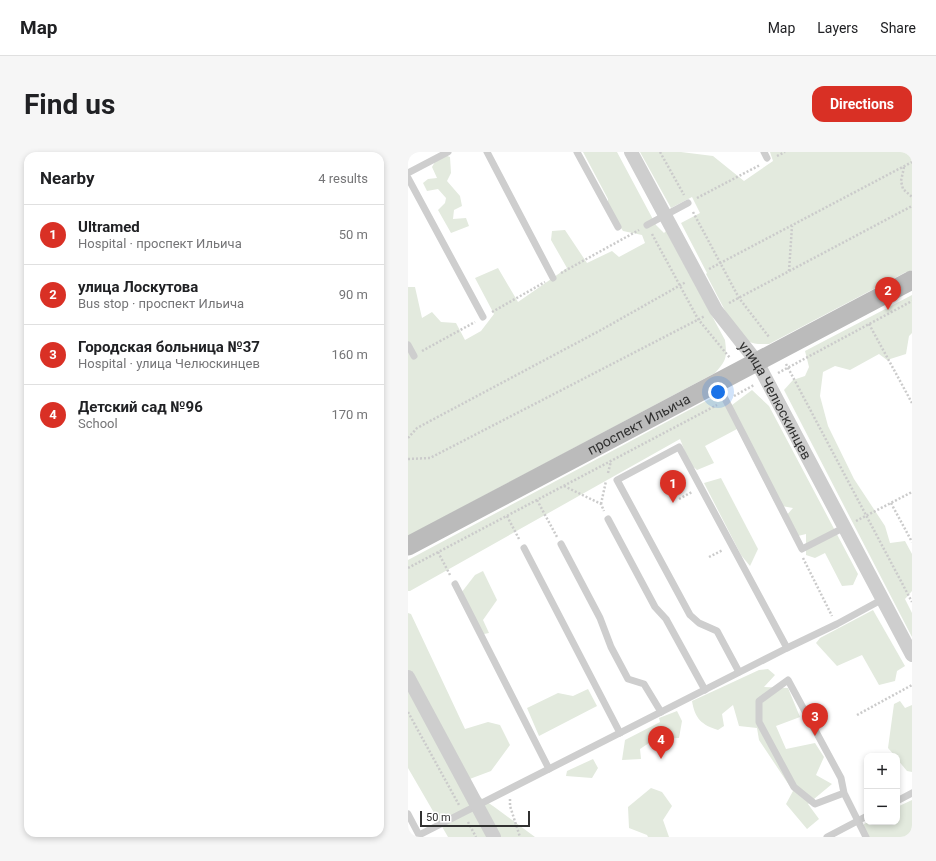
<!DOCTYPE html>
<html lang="en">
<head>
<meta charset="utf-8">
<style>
	:root { --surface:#fff; --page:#f6f6f6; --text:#202124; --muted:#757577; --line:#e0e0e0; --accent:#d93025 }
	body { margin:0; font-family:Roboto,sans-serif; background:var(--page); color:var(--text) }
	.controls { position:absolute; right:12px; bottom:12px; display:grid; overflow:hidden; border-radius:8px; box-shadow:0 2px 6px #0003 }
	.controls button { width:36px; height:36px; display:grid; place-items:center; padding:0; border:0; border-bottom:1px solid var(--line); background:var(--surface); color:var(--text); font:20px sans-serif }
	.scale { position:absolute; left:12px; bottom:10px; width:110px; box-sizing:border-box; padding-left:4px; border:2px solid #313131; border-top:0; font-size:11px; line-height:14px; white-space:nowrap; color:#313131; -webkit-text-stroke:3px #fff; paint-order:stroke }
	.you { position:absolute; left:310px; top:240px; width:14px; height:14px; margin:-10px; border:3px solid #fff; border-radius:50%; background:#1a73e8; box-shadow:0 0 0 6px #1a73e833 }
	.badge { display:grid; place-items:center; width:26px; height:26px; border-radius:50%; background:var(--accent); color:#fff; font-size:13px; font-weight:700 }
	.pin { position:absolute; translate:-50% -33px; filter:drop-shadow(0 1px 2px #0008) }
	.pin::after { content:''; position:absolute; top:21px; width:14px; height:12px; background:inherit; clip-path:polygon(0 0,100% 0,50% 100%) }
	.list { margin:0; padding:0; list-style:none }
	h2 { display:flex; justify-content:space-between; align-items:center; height:52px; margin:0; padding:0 16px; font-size:17px }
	h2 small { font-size:13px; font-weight:400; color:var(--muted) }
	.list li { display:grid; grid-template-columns:26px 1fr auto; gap:12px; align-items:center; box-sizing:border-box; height:60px; padding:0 16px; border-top:1px solid var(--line) }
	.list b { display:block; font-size:15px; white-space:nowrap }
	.list p { margin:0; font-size:13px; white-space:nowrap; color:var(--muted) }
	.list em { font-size:13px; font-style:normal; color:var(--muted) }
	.map { position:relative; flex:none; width:504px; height:685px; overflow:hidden; border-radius:12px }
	header { display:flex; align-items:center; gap:24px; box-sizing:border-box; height:56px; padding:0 20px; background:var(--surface); border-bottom:1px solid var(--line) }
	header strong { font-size:19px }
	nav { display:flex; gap:22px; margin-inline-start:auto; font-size:14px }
	.intro { display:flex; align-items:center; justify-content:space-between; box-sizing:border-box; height:96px; padding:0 24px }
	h1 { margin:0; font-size:28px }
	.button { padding:10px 18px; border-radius:12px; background:var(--accent); color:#fff; font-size:14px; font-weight:700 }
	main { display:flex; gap:24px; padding:0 24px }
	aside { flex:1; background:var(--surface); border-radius:12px; box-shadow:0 2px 6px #0003 }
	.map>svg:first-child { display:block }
</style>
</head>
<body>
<header>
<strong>Map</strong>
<nav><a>Map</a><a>Layers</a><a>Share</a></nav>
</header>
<div class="intro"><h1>Find us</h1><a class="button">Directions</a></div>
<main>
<aside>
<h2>Nearby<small>4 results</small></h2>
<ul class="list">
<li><span class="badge">1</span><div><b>Ultramed</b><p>Hospital · проспект Ильича</p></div><em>50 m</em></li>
<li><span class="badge">2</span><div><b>улица Лоскутова</b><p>Bus stop · проспект Ильича</p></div><em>90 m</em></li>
<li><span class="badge">3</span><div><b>Городская больница №37</b><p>Hospital · улица Челюскинцев</p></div><em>160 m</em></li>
<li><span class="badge">4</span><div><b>Детский сад №96</b><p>School</p></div><em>170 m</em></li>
</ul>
</aside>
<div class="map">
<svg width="504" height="685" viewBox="0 0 504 685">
	<rect width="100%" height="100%" fill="#fff"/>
	<g fill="#e3eade">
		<path d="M175 0H209L248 73 256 81 258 79 317 188C319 205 319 208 307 221L0 384V135H7L14 166 24 160 33 170 48 171 57 188 73 179 86 162 67 126 90 116 110 150 159 116 143 88 144 79 157 78 179 111 204 99 211 105 237 91 234 83 215 79 200 56V47Z"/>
		<path d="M232 0H273L305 4 336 29 365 9 362 0H504V118L500 120H498L361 192C354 192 346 193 340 189 326 181 307 138 298 122L299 121 273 71 292 61 284 45 263 56Z"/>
		<path d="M32 1 42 5 43 21 39 29 52 44 54 54 46 58 45 67 58 66 61 74 43 81 30 58 37 51 38 46 30 37 19 39 15 31 20 27 29 26 24 15Z"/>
		<path d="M504 143V181L501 184 498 202 479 208 471 202 442 218 427 214 415 220 412 244 420 274 446 327 477 374 482 391 497 389 504 402V439L497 447 504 461V485L376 238 385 228 397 224 401 215 397 199Z"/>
		<path d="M344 238 361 254 450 422 445 433 434 434 417 401 407 406 398 403V382L386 385 377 365 385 356 368 353 329 277 297 294 306 311 289 318 282 312 272 287 2 439H0V408L311 242 320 256Z"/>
		<path d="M313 326 350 397 342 414 333 403 296 331Z"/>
		<path d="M75 419 89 448 75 468 81 481 71 483 50 445 67 423Z"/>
		<path d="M465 458 497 514 489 519 487 529 471 533 454 503 429 514 408 491 412 486Z"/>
		<path d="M0 461 3 462 57 577 80 570 92 573 102 593 83 619 51 631 85 654 127 685H40L0 616Z"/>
		<path d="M360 517 367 523 356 535 380 536 392 565 368 574 378 597 407 591 416 605 408 623 424 632 400 652 411 667 399 677 378 652 385 639 351 588 349 576 331 574 325 553 314 562 316 574 310 578C294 573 287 567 284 549L351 518Z"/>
		<path d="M180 537 189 554 131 584 119 556 150 541 165 544Z"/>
		<path d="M492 549 497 556 504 553V620L499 619 489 607V604H487L480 596 486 552Z"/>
		<path d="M269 559 274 569 271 586 247 587 232 597 233 607 214 608 217 588 252 570 251 566Z"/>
		<path d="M185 607 190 616 184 626 158 624 159 619Z"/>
		<path d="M243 636 254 640 264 654 255 668 261 685H240L239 683 221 676 220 655Z"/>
		<path d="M504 648V685H456V672L460 670H489V655Z"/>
	</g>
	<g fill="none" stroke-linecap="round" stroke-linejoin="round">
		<g stroke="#cbcbcb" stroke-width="2.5" stroke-dasharray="2 2" stroke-linecap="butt">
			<path d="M252 0 276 43"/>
			<path d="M369 4 377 0"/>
			<path d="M496 15 493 29 495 37 504 45"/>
			<path d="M289 46 352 13"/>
			<path d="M285 60 331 146 361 185"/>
			<path d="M244 82 290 167 322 206"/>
			<path d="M301 117 504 10"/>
			<path d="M381 119 384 74"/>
			<path d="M153 121 231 78"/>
			<path d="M321 151 504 54"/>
			<path d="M84 160 137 130"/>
			<path d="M461 172 504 251"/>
			<path d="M14 199 67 170"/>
			<path d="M378 212 504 450"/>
			<path d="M370 221 504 149"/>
			<path d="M326 244 346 233"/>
			<path d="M0 286 9 276 193 178 278 130"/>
			<path d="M0 307 22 306 297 164"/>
			<path d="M200 321 203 309"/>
			<path d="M156 334 193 352 196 359"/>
			<path d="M271 347 284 340"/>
			<path d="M129 348 149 385"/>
			<path d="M483 351 504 390"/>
			<path d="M193 352 198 329"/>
			<path d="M99 364 111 387"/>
			<path d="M448 369 504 340"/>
			<path d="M30 400 42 423"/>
			<path d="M301 405 315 398"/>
			<path d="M395 406 424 464"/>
			<path d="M0 416 309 253"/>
			<path d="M0 560 51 653"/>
			<path d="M449 563 504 533"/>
			<path d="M102 647V654L112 685"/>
			<path d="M60 670 68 685"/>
		</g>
		<g stroke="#cecece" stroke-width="7">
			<path d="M79 0 145 126"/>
			<path d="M169 0 210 75"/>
			<path d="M356 0 359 6"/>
			<path d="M0 21 40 0"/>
			<path d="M0 26 75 165"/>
			<path d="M239 73 280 51"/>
			<path d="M0 193 6 204"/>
			<path d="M309 231 394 397 437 375"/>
			<path d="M200 367 247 455 258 467 297 538"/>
			<path d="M153 392 192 466 203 495 220 527 236 532 253 560"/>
			<path d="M116 396 212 581"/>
			<path d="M47 432 141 617"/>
			<path d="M331 520 309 479 291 471 282 463 209 328 271 295 379 496"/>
			<path d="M436 641 407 652 386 635 351 570V549L380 528 433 626 436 641 458 685"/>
			<path d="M489 649 504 641"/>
			<path d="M0 662 11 683 379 496 429 472 475 447"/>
			<path d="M419 685 459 664"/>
		</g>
		<g stroke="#cecece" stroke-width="14">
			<path id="s1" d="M223 0 308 158 349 210 504 503"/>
			<path d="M0 525 86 685"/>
		</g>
		<path stroke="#bbb" stroke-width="19" id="s2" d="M0 394 504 128"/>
	</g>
	<g text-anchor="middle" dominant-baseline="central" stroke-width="4" stroke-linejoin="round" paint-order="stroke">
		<g font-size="14" fill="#313131" stroke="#fff">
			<text stroke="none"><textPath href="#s1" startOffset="288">улица Челюскинцев</textPath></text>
			<text stroke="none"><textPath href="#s2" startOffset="261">проспект Ильича</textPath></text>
		</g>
	</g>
</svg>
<div class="controls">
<button>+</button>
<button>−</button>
</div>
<div class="scale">50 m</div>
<div class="you"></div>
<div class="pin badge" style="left:265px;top:351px">1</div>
<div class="pin badge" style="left:480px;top:158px">2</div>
<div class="pin badge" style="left:407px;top:584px">3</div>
<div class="pin badge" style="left:253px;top:607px">4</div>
</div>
</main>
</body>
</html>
